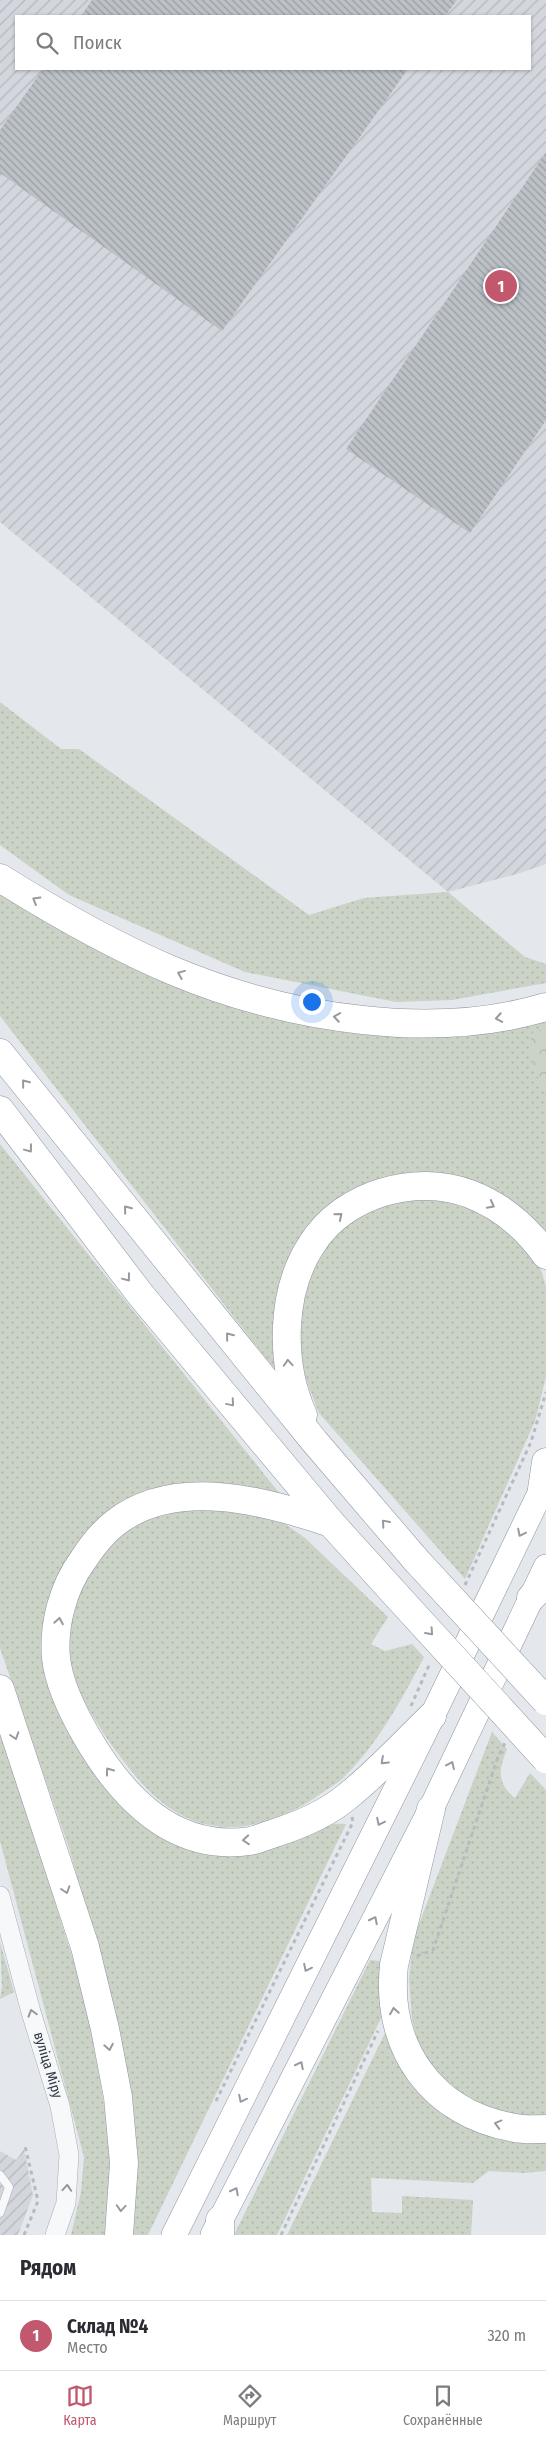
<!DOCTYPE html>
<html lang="ru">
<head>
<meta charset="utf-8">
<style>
	:root { --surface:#fff; --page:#f2f2f3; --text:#2b2b33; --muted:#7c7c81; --line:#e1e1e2; --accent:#c1586e }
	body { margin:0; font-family:"Fira Sans Condensed",sans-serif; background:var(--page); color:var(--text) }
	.you { position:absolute; left:311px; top:1001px; width:18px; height:18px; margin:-12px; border:4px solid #fff; border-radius:50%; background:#1a73e8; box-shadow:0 0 0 8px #1a73e833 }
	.badge { display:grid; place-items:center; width:32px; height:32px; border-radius:50%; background:var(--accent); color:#fff; font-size:16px; font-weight:700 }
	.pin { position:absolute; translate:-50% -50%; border:2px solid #fff; box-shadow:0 1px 5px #0006 }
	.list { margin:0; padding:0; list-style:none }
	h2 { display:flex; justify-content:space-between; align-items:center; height:65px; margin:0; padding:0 20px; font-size:21px }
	h2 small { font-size:16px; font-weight:400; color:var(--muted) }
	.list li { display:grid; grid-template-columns:32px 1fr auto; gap:15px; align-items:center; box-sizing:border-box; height:70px; padding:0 20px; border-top:1px solid var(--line) }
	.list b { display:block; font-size:19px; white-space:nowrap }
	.list p { margin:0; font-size:16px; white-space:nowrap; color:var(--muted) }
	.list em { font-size:16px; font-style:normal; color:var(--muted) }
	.icon { flex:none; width:28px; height:28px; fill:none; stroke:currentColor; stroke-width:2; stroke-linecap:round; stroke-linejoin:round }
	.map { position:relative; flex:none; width:546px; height:2235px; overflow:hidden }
	.search { position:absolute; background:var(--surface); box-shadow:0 1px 4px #0004; left:15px; right:15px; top:15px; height:55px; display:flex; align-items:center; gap:12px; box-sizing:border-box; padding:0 18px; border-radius:0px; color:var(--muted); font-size:19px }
	.sheet { height:135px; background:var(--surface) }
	nav { display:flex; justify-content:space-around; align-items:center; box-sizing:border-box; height:70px; border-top:1px solid var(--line); background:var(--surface); font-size:14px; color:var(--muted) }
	nav a { display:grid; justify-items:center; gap:2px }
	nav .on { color:var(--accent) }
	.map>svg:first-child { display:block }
</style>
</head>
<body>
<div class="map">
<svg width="546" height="2235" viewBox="0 0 546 2235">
	<defs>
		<pattern id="industrial-furrows" width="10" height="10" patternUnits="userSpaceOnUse" patternTransform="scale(1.25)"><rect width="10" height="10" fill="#d3d6dc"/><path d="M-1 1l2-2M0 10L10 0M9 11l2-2" fill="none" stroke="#b5b8be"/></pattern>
		<pattern id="grass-dots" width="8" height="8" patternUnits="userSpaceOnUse" patternTransform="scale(1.25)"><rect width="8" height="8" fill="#cad3c6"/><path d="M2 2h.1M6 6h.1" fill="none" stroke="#aeb6ab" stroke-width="1.8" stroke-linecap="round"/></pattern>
		<pattern id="forest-crowns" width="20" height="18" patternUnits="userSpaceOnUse" patternTransform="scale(1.25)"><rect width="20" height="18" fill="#cad3c6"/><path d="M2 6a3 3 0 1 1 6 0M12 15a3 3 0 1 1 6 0" fill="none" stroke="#aeb6ab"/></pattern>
		<pattern id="building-back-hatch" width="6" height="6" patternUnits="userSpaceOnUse" patternTransform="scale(1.25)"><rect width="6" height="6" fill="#bcc1c7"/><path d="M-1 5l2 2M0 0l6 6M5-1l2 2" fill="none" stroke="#999ea3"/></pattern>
	</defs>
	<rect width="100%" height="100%" fill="#e4e7eb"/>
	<g fill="url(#industrial-furrows)" fill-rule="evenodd">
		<path d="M0 0H546V864L517 874 448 892 0 522ZM16 16H530V69H16Z"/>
		<path d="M24 2149 33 2195 18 2235H0V2151L16 2160Z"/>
	</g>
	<g fill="url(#grass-dots)">
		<path d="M0 702 61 749H79L309 915 364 898 448 892 525 957 546 964V983L452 1000 396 1002 245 972 69 895 0 845Z"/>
		<path d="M0 889 152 976 224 1005 294 1022 426 1037 466 1036 546 1016V1231L529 1213 495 1190 450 1178 317 1223 279 1375 0 1016Z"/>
		<path d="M0 1144 280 1494 115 1510 46 1661 157 1834C167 1839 177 1846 188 1849 227 1860 263 1855 300 1839 320 1830 323 1822 346 1824L148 2235H130L100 1959 69 1848 0 1648Z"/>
		<path d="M393 1197H442L482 1211 515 1233 540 1267 546 1286V1377L535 1421 465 1579 319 1413 301 1367 300 1322 308 1275 328 1239 354 1213Z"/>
		<path d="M206 1506 278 1519 305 1538 388 1617 371 1644 385 1651 412 1644 424 1657C402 1699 379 1742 345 1776 339 1783 330 1787 323 1792 286 1819 238 1838 192 1820 162 1808 141 1784 122 1759 102 1733 69 1684 68 1651 68 1635 77 1584 86 1571 94 1560 128 1524 139 1516 146 1511 194 1508 206 1506Z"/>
		<path d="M0 1727 86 2001 108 2127 111 2189 106 2235H71L81 2192 84 2157 0 1841Z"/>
		<path d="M492 1732 507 1749C499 1769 496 1783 515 1798L530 1773 546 1790V2119L513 2117 464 2098 438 2078 421 2056 412 2019 409 1979 413 1940Z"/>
		<path d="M0 1942 14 1992 0 1999 2 1987Z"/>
		<path d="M370 1960 388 1962 383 2014 277 2235H234Z"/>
		<path d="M385 2033 408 2076 546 2138V2171L524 2173 489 2171 473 2183 371 2178 372 2212 402 2213V2196L473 2200 471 2235H287Z"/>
	</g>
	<path fill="url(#forest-crowns)" d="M546 1030V1097L528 1053 533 1031Z"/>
	<g fill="url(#building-back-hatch)">
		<path d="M92 0H457L445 16H81Z"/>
		<path d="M43 69H408L222 331 0 173V130Z"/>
		<path d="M546 152V420L470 533 346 449Z"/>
	</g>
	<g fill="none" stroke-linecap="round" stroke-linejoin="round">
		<defs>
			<path id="service" d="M0 2175 9 2187 0 2213"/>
			<path id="tertiary" d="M0 1896 31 2012 60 2106 69 2155 66 2203 55 2235"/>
			<g id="trunk">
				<path d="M174 2235 424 1733 546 1481"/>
				<path d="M213 2235 431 1809 546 1567"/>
			</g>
			<g id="motorway">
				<path d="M0 878C117 951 223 1005 363 1020 425 1027 485 1025 546 1007"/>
				<path d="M0 1053 315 1442 416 1560"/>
				<path d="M0 1110 140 1294 331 1523 397 1596"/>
				<path d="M303 1415C280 1364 280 1292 312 1244 343 1194 416 1173 470 1194 501 1206 527 1228 546 1255"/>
				<path d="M542 1489 546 1462"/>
				<path d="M331 1523C266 1501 175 1476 115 1523 102 1533 92 1546 83 1560 63 1587 53 1625 56 1658 59 1685 73 1713 87 1737 122 1797 173 1852 250 1841 257 1840 265 1836 272 1834 297 1826 323 1816 344 1799 375 1775 404 1743 432 1716"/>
				<path d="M531 1598 546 1582"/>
				<path d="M0 1689 85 1947 105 2029 118 2097 124 2163 119 2235"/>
				<path d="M431 1809 394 1965C385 2048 432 2114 515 2128 525 2130 536 2129 546 2129"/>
				<path d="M220 2235V2220"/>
			</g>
		</defs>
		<use href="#service" stroke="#aaaeb5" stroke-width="9"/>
		<use href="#tertiary" stroke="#aaaeb5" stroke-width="20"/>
		<use href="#trunk" stroke="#8d95a0" stroke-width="26"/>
		<use href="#motorway" stroke="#8d95a0" stroke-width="29"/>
		<g stroke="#b7babe" stroke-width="3" stroke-dasharray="4 4" stroke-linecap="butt">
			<path d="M465 1585 531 1442 546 1392"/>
			<path d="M411 1706 430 1663"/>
			<path d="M417 1956 433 1950 498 1757 505 1743"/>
			<path d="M216 2101 353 1822 352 1817"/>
			<path d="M24 2235 38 2201 25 2146"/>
			<path d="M281 2235 378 2031"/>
		</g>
		<use href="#service" stroke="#f7f8f9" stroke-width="8"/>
		<use href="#tertiary" stroke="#f7f8f9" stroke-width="19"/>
		<use href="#trunk" stroke="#fff" stroke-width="25"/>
		<use href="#motorway" stroke="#fff" stroke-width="28"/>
		<defs>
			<g id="motorway-bridge">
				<path d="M416 1560 546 1701"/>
				<path d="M397 1596 546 1759"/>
			</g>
		</defs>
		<use href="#motorway-bridge" stroke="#8d95a0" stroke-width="29" stroke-linecap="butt"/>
		<use href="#motorway-bridge" stroke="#fff" stroke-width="28"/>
	</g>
	<defs><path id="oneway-chevron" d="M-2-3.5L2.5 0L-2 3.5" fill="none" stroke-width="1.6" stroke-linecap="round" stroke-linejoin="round" transform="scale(1.25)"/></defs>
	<g stroke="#969aa0">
		<use href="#oneway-chevron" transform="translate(36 900) rotate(-149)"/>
		<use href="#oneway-chevron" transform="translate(181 974) rotate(-158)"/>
		<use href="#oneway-chevron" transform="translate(337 1017) rotate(-171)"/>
		<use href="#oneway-chevron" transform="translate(499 1018) rotate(170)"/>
		<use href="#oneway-chevron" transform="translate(25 1083) rotate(-129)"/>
		<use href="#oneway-chevron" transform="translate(29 1149) rotate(53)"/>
		<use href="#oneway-chevron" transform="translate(491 1205) rotate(28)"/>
		<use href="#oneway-chevron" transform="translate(127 1209) rotate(-129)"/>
		<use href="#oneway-chevron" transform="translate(339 1216) rotate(-40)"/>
		<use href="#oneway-chevron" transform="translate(127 1278) rotate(53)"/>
		<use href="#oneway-chevron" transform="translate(229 1336) rotate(-129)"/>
		<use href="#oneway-chevron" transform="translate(288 1363) rotate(-94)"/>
		<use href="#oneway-chevron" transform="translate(231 1403) rotate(50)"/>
		<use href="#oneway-chevron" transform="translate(385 1523) rotate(-131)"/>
		<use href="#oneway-chevron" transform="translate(521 1533) rotate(116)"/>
		<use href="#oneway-chevron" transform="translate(59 1621) rotate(-80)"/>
		<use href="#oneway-chevron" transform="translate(430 1632) rotate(48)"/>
		<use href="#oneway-chevron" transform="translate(15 1736) rotate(72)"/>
		<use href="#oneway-chevron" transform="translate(384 1761) rotate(137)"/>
		<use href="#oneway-chevron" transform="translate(451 1765) rotate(-65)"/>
		<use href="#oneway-chevron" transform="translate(109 1771) rotate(-126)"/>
		<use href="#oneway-chevron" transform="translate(380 1822) rotate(116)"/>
		<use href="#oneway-chevron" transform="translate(246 1840) rotate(175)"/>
		<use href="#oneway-chevron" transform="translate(66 1890) rotate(72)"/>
		<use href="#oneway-chevron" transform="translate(374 1920) rotate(-63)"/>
		<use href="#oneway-chevron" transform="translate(307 1968) rotate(116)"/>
		<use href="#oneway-chevron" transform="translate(394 2011) rotate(-99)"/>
		<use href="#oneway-chevron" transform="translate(109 2047) rotate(80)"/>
		<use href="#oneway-chevron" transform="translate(300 2065) rotate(-63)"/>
		<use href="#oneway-chevron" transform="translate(242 2099) rotate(116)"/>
		<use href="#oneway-chevron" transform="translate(498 2124) rotate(-165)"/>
		<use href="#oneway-chevron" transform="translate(235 2191) rotate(-63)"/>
		<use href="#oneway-chevron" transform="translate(121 2208) rotate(94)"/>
	</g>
	<g stroke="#92979d">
		<use href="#oneway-chevron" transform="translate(32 2013) rotate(-106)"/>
		<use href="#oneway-chevron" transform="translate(67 2188) rotate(-86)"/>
	</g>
	<g text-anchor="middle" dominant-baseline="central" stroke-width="4.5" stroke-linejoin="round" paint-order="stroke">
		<g font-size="14" fill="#2e3641" stroke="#f4f6f8">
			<text transform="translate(48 2065) rotate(73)">вуліца Міру</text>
		</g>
	</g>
</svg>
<div class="you"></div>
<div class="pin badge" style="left:501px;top:286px">1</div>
<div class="search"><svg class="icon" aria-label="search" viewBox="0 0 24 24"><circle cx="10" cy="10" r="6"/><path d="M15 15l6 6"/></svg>Поиск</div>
</div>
<section class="sheet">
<h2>Рядом<small></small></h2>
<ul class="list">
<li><span class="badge">1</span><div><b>Склад №4</b><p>Место</p></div><em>320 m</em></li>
</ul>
</section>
<nav>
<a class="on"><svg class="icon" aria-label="map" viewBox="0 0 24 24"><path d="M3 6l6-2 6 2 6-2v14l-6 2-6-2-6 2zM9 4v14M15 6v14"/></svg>Карта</a>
<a><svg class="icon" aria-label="directions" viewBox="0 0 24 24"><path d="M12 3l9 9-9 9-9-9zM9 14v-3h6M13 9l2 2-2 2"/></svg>Маршрут</a>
<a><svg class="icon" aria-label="saved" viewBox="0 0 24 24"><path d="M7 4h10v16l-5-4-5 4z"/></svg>Сохранённые</a>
</nav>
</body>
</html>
